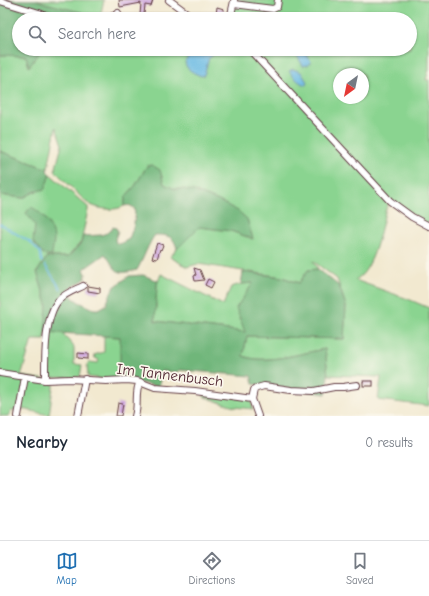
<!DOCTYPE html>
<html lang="en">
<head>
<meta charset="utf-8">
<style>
	:root { --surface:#fff; --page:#f6f6f7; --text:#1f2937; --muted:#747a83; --line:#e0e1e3; --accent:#1f6fb2 }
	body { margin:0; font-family:"Comic Neue",sans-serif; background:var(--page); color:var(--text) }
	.compass { position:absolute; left:333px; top:68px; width:36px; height:36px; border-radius:50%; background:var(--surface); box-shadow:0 1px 3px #0004; rotate:213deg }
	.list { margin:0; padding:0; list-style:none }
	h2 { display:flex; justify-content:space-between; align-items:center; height:52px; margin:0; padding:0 16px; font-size:17px }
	h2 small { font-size:13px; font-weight:400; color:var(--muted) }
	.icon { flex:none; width:22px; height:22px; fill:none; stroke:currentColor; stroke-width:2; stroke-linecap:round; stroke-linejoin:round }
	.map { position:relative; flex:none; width:429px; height:416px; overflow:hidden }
	.search { position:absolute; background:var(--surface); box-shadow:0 1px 3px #0004; left:12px; right:12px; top:12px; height:44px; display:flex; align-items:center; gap:10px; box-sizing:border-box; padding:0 14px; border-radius:22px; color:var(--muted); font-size:15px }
	.sheet { height:124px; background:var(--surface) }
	nav { display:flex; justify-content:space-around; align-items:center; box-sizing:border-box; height:56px; border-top:1px solid var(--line); background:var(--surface); font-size:11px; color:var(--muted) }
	nav a { display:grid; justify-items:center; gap:2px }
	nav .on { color:var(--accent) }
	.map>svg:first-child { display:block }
</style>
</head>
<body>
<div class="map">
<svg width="429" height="416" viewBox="0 0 429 416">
	<rect width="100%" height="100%" fill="#fbf7ec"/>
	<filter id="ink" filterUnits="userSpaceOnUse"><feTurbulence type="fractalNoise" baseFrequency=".025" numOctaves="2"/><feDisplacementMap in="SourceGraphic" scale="8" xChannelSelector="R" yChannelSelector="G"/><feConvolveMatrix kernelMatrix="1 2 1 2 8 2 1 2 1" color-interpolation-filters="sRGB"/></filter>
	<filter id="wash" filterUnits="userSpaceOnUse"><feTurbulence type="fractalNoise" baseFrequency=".012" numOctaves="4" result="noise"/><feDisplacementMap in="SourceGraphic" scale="16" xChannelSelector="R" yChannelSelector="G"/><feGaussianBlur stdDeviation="0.9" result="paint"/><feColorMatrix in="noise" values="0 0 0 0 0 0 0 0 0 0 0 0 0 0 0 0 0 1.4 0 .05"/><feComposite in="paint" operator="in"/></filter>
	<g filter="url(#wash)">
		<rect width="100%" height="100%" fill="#f2e9d0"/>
		<g fill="#8ad490" stroke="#6a7a5e" fill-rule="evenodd">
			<path d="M37 0H104L100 17 45 3Z"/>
			<path d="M232 0H429V69L426 80H429V225L390 201C385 208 384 217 382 225 378 241 371 272 355 280L408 299 429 308V406L378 400 381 377 328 375 325 349C300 353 266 365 243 356L247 336 344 339 346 306 337 279 313 261 318 269 308 270 300 283 282 277 198 264 187 267 170 257 183 242 199 227 231 231 253 239 247 219 227 205 209 197 183 189H175L164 184 161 174 147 166 135 186 126 196 124 206C114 212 95 209 86 202L55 171 62 145 56 127 48 168 42 167 0 151V55L26 56 29 66 42 49H410V19H227ZM339 74H363V98H339Z"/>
			<path d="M50 174 88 207V210L81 242 68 257H47L37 272 47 304 45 340H32L21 376 54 381 49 415 18 408 17 411H11L8 416H0V195L23 198 34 192 45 188Z"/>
			<path d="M161 274 223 305 231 287 241 284 254 283 245 332 155 321 157 284Z"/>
			<path d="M49 332 62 333 74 347V364L82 365 80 377 48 378 47 364Z"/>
			<path d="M104 336 121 337 120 378 104 379 88 377 87 365 89 362 98 363 99 360 95 358 94 355 104 352Z"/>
			<path d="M204 393 251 400 253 409 234 407 204 397Z"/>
		</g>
		<g fill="#6fb67a" stroke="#5c6a52">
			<path d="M0 0H37L45 3 100 17V19H19V49H42L29 67 26 56 0 55Z"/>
			<path d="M0 151 42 167 48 168 47 171 50 174 45 189 34 192 23 198 0 195Z"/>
			<path d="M152 165 160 170 164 184 175 189H183L194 191 219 201 238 211 247 219 253 239 231 231 199 227 177 249C174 236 168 235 155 235 149 242 143 260 137 270 114 276 117 270 105 254L84 269 86 274 85 279 68 290 72 297 79 302 94 309H99L106 305 113 288 129 276 143 275 158 281 157 284 155 321 245 332 236 308 253 283 241 284 243 272 282 277 299 283 308 270 318 269 339 286 346 306 344 339 247 336 243 356C265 365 301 353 325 349L328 375 326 394 253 384 251 376 180 370 177 372 161 371 159 387 120 378V337L45 332 47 304 37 272 47 257H68L81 243 83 236 101 235 107 233 113 227 116 228 118 231 115 239 116 243 120 244 129 239 134 225 135 210C132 205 129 205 124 206L126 196 135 186 147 166Z"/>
			<path d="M31 207C41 211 54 227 54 239 54 244 52 250 52 255H44L33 242 35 225 26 213Z"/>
		</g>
		<g fill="#68b9e3" stroke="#596c87">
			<path d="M195 49H222L209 58 204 75 201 76C194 73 186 70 185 62L193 53Z"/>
			<path d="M293 49C303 49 305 53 311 61L308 65 303 66Z"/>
			<path d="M293 69 301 72 307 82 306 85C300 84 293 77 289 71Z"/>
		</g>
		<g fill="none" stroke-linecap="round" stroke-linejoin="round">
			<g stroke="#68b9e3" stroke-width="1.5">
				<path d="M0 224 30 242 40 252 42 262"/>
				<path d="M45 265 61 289"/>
			</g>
		</g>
		<g id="blocks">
			<g fill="#cda6dd">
				<path d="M119 0H153L151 6 145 5 144 14 140 15 141 3 120 7Z"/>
				<path d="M217 7 224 9 223 16 216 15Z"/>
				<path d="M157 243 163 245 161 250 160 249 157 259 152 258Z"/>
				<path d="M194 268 200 270 204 280 195 281 194 276 196 275Z"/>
				<path d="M208 279 214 282 211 288 205 285Z"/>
				<path d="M88 286 100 288V293L88 291Z"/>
				<path d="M78 353 88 354V359L78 358Z"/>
				<rect x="363" y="381" width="10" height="5"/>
				<path d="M118 403 123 404 121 416H116Z"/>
			</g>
		</g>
	</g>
	<g filter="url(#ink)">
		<use href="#blocks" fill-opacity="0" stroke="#633d44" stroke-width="1"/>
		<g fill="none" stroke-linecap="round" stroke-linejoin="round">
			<defs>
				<g id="minor">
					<path d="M169 0 188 14"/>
					<path d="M0 1 39 13 52 19"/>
					<path d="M234 4 273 9 277 7 278 0"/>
					<path d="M108 19 118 13"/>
					<path d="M141 19 188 14 205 19"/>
					<path d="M230 19 234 1"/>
					<path d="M249 49 390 201 412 217 429 226"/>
					<path d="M0 373 45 380 70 379 106 381 127 380 137 381 155 388 195 391 252 399 258 416"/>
					<path d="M45 380C45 359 44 316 59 300 65 293 75 290 83 286"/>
					<path d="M252 399 254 390 257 388 264 386 291 390 314 391 334 387H343L357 385"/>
					<path d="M18 416 25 377"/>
					<path d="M78 416 85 379"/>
					<path d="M135 416C139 405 134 391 140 382"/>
				</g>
			</defs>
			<use href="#minor" stroke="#633d44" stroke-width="8"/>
			<use href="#minor" stroke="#fff" stroke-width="6"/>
		</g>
	</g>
	<g text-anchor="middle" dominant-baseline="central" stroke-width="3.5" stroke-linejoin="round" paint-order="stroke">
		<g font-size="15" fill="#4a1f2b" stroke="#fbf7ec">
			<text transform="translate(170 375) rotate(7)">Im Tannenbusch</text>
		</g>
	</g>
</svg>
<svg class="compass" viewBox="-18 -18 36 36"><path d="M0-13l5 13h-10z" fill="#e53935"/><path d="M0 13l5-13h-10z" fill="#747a83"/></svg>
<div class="search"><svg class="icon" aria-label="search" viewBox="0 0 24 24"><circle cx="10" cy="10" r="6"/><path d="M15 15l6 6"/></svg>Search here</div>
</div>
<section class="sheet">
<h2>Nearby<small>0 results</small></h2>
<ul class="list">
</ul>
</section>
<nav>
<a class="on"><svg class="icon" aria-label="map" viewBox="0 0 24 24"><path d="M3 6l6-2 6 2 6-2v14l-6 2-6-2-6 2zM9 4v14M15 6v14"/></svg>Map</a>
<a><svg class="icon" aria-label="directions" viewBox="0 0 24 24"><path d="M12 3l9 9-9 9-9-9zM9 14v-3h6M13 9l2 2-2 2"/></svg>Directions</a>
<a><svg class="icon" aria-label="saved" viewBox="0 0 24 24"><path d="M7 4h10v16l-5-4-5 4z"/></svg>Saved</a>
</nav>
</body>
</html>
